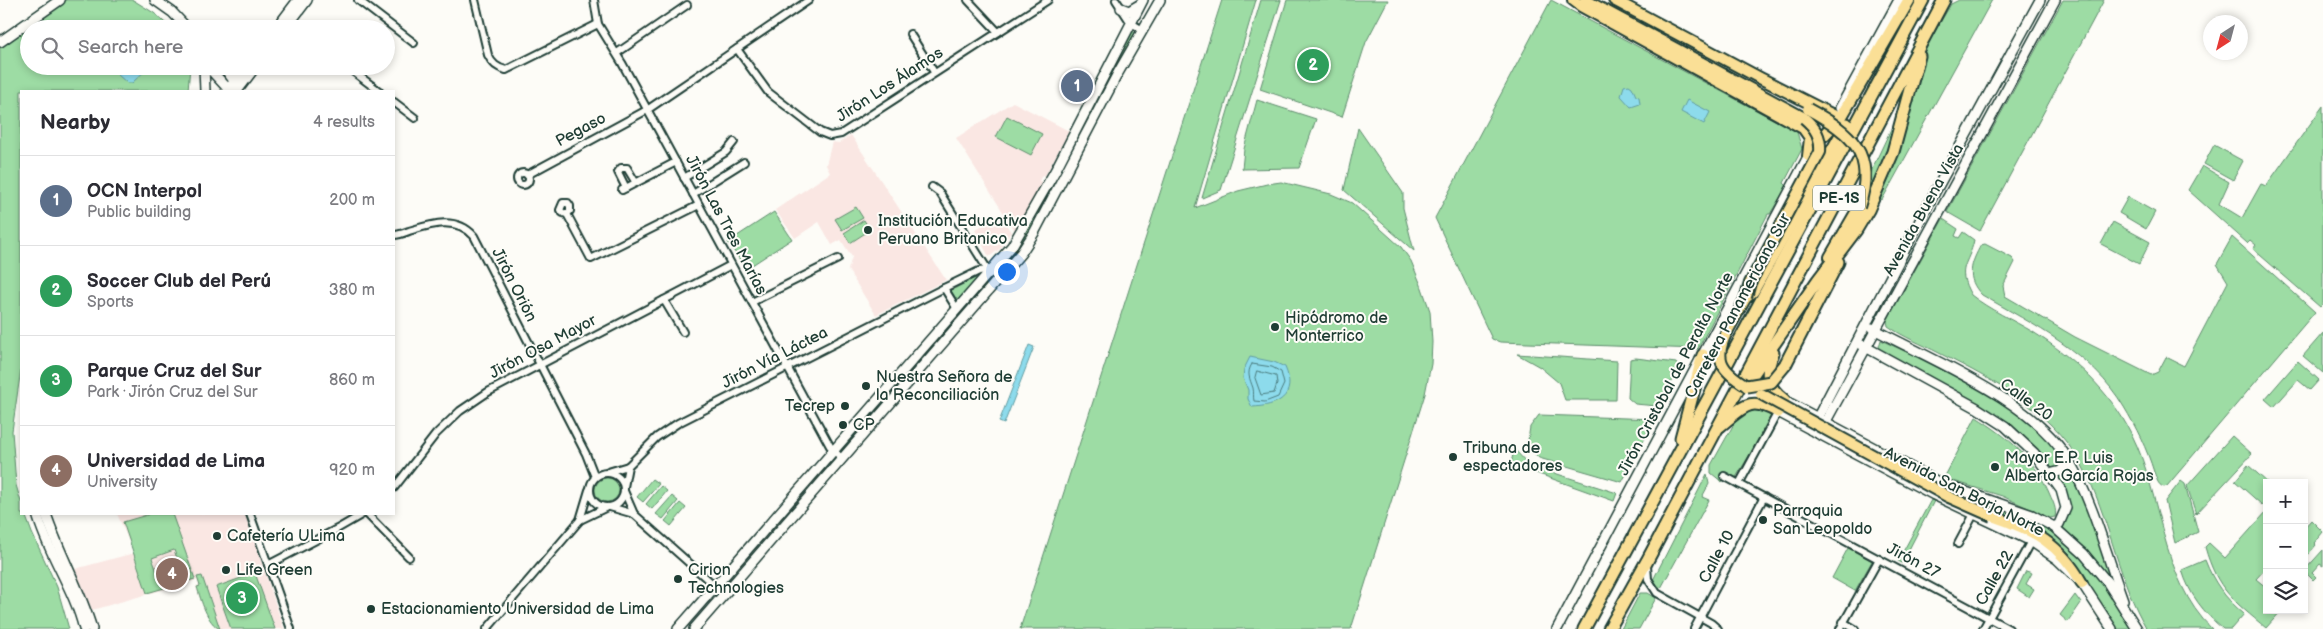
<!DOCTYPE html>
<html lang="en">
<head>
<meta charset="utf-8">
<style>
	:root { --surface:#fff; --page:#f7f7f7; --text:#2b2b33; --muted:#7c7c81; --line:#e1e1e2; --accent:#2563eb }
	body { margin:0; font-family:"Balsamiq Sans",sans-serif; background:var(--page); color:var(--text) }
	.controls { position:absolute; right:15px; bottom:15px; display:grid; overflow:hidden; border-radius:0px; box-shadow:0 2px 8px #0003 }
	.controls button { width:45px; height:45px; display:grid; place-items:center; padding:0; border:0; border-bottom:1px solid var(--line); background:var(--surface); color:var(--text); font:25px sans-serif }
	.compass { position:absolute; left:2203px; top:15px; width:45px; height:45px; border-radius:50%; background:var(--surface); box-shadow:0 2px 8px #0003; rotate:216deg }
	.you { position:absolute; left:1006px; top:271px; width:18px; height:18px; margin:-12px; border:4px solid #fff; border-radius:50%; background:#1a73e8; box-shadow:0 0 0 8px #1a73e833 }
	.badge { display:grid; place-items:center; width:32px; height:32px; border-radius:50%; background:var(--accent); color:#fff; font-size:16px; font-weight:700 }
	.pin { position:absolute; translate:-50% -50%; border:2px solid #fff; box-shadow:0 1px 5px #0006 }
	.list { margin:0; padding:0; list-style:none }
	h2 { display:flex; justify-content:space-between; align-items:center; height:65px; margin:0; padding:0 20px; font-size:21px }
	h2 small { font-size:16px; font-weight:400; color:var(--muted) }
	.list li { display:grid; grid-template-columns:32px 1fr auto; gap:15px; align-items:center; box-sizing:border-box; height:90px; padding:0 20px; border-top:1px solid var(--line) }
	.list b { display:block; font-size:19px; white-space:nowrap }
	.list p { margin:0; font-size:16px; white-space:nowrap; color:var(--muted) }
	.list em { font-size:16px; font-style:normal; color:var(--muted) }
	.icon { flex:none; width:28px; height:28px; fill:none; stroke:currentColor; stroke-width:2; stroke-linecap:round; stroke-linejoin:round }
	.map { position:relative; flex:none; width:2323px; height:629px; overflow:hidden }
	.search { position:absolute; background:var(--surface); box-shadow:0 2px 8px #0003; left:20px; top:20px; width:375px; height:55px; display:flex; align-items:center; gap:12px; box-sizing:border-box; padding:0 18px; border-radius:28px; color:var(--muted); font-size:19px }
	.panel { position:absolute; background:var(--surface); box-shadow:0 2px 8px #0003; left:20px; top:90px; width:375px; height:425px; border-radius:0px }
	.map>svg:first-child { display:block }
</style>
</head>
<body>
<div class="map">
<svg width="2323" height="629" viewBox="0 0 2323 629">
	<rect width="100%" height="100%" fill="#fdfcf7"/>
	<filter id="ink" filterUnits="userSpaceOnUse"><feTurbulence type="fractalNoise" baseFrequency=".02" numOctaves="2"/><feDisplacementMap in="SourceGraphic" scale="10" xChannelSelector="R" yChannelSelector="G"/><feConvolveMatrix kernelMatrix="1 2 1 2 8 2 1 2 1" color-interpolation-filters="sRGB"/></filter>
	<g filter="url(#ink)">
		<g fill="#fae7e3">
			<path d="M1013 102 1069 131 1045 176 1042 175 1039 181 1042 182 1023 219 1019 218 1015 222 1018 226 1015 231 956 138Z"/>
			<path d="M851 135 946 280 876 315 848 270 852 257 841 240 832 245 819 222 795 238 775 210 830 173 826 165 832 142 839 143Z"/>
			<path d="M999 214 1011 232 1001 248 989 257 975 230Z"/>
			<path d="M117 514H245L284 629H217L203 607 196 587 199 585 197 580 92 610 75 569 134 553Z"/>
		</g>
		<g fill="#9ddca4" stroke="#5e8c6c" fill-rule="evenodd">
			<path d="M61 0H133L154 13 172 29H29V66H190L188 91H21V369L12 431 16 485 21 502V514H25L32 533 57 587 69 629H0V45Z"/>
			<path d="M1222 0H1256L1195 208 1238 191 1267 184 1281 182 1331 194 1352 203 1401 247 1411 261 1421 285 1430 311 1432 342 1431 364 1425 394 1351 629H1020Z"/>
			<path d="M1261 0H1281L1221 190 1202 198Z"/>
			<path d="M1287 0H1388L1366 42 1342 117 1260 89Z"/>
			<path d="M1551 0 1797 132 1802 149 1784 183 1787 186 1770 214H1768L1698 349 1500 342 1492 339 1435 218Z"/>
			<path d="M1959 0H1992L1882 200 1879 198 1905 123 1923 52 1951 4Z"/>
			<path d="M2063 0H2104L1980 231 1947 212Z"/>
			<path d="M1131 31 1137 33 1065 171 1060 169Z"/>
			<path d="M1257 100 1316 119 1299 168 1242 169 1244 149Z"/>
			<path d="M2323 106V304L2320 307 2253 249 2256 245 2250 240 2247 243 2188 190 2202 166 2229 182 2219 204 2242 218 2261 184 2266 186Z"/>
			<path d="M1007 116 1042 134 1031 155 996 137Z"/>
			<path d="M1358 128 1403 193V208L1414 251 1344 190Z"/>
			<path d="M1891 129 1896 133 1869 197 1872 169Z"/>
			<path d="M2214 145 2243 161 2233 180 2204 164Z"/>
			<path d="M1056 178 1059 180 1031 234 1000 273 999 266 1025 234Z"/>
			<path d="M2128 197 2155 212 2146 229 2119 213Z"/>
			<path d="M856 207 863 218 842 230 835 219Z"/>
			<path d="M774 212 792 239 746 269 728 242Z"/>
			<path d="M1943 219 1958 229 1955 236 1959 238 1963 232 1974 240C1969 265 1955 267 1971 295 1990 310 2013 320 2033 332 2074 358 2110 391 2132 435 2163 497 2160 578 2212 629H2147C2119 582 2111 526 2088 477 2058 413 1998 383 1939 353 1922 344 1903 337 1888 326L1887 321Z"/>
			<path d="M864 220 870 230 850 243 844 233Z"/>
			<path d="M2113 222 2150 242 2139 264 2101 244Z"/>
			<path d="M2232 237 2315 312 2167 486 2164 487C2157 485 2157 478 2154 472 2147 449 2136 427 2124 407 2092 353 2034 325 1982 295 1965 278 1971 263 1981 245L1985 244 2012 258 2015 262 2003 286 2005 296 2075 337 2151 375 2158 372 2166 357 2184 366 2228 282 2217 264Z"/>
			<path d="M975 278 977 281 957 302 950 291Z"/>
			<path d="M983 284 987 288 843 454 839 450Z"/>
			<path d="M2323 333V373L2303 356Z"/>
			<path d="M1881 340C1945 371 2024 399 2064 460 2086 494 2097 536 2110 573L2107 577 2061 526 2066 520 2070 507 2065 491 2043 454 2010 423 1878 350Z"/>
			<path d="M1517 354 1617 361 1616 400H1565L1559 383 1540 367Z"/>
			<path d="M1636 358 1676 363 1679 368 1657 406 1635 404 1628 398 1630 359Z"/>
			<path d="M2298 361 2319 380 2310 390 2298 380 2274 407 2265 399Z"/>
			<path d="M1753 407 1773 411V416L1735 479 1726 475 1722 482 1711 473V465L1740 413Z"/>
			<path d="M1539 415 1655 419 1622 482 1539 458 1527 447 1530 427Z"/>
			<path d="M1976 417C2007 436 2036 460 2050 495 2053 502 2057 509 2055 517L2050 518 2002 496 1944 478Z"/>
			<path d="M2232 436 2252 454 2196 514 2187 486Z"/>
			<path d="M1514 449 1529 465 1617 493 1614 501 1511 464Z"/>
			<path d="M2248 465 2268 483 2267 500 2262 505 2235 481Z"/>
			<path d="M1707 474 1709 484 1702 497 1709 500 1661 588 1654 583 1653 580Z"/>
			<circle cx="607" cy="490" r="12"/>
			<path d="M652 479 659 484 643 502 637 497Z"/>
			<path d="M2181 481 2185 484 2198 532 2175 543 2165 501Z"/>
			<path d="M661 486 667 491 652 509 646 504Z"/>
			<path d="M672 496 678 501 663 519 656 514Z"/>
			<path d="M1931 500 1934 501 1902 563 1898 561Z"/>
			<path d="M1971 501H1979C1996 506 2015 509 2031 516 2078 540 2104 586 2131 629H2115L2069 553 2034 524Z"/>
			<path d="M680 503 686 508 671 526 665 521Z"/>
			<path d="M2267 511V567L2256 579 2267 588V610H2282L2266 628C2234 601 2217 590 2205 547L2209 543 2225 558Z"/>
			<path d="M150 514H172L195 579 147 593 123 522ZM174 550 182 572 160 580 152 558Z"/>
			<path d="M2311 520 2323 532 2314 543 2316 545 2305 558 2304 528Z"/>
			<path d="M1848 548 1872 561 1855 591 1832 578Z"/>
			<path d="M2323 550V566L2320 564 2312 573 2316 577 2313 580 2304 571Z"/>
			<path d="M2205 560C2214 583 2225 598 2244 614L2231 629H2223C2204 613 2189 594 2182 570Z"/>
			<path d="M2026 571 2032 573 2026 584 2034 589 2029 597 2017 589Z"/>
			<path d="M255 573 275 629H231L216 587Z"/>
			<path d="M202 576 220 629C207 623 201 600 197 587L200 586 197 577Z"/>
			<path d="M1640 593H1648L1656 598 1639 629H1621Z"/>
			<path d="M2075 595 2081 603 2068 622 2060 615Z"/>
		</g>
		<g fill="#8ddbec" stroke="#619ca2">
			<path d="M125 66H150L132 83H127L117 74Z"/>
			<path d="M1629 85 1632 87 1636 96 1639 97 1640 104 1631 107 1621 96 1624 86Z"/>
			<path d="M1687 100 1710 112 1704 124 1681 112Z"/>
			<path d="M1029 345 1034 347 1004 424 999 422Z"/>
			<path d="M1250 357 1274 362 1285 367C1298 397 1277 406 1252 407L1248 399V390L1243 378 1244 369Z"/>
		</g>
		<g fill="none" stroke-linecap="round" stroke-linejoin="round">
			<g stroke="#4b7c7e" stroke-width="1">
				<path d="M1252 364 1272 367 1281 372 1284 384 1278 397 1265 402 1254 401C1253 397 1254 392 1253 388 1250 379 1246 373 1252 364Z"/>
				<path d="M1257 371 1276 376 1277 384 1274 393 1261 395 1255 378Z"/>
			</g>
			<defs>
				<g id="street">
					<path d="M358 0 414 43"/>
					<path d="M475 0 488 55C492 64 497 68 506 70L598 24"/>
					<path d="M594 0 598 24 622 63 830 446 842 459"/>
					<path d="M968 0 998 32"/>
					<path d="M1116 0 1131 23 1143 30"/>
					<path d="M288 24 295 29"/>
					<path d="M910 34 934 72"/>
					<path d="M737 49 768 92 820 132 830 136 841 134 1048 0"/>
					<path d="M617 53 687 5"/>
					<path d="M346 66 379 91"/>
					<path d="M394 102 415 118"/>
					<circle cx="523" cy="179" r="6"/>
					<path d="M527 175 647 110 809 0"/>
					<path d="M684 178 726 152 734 142"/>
					<path d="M932 187 940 193 988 270"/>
					<path d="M626 188 618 172 621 168H627L636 183"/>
					<path d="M622 190 676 162"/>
					<path d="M693 194 744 162"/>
					<path d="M567 214 570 211V206L568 203H563L560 210 563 213 567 214 591 259 699 205"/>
					<path d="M394 235C399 235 404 233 409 231 432 224 456 216 474 236L586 454 595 477"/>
					<path d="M944 288 957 309"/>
					<path d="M664 300 683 332"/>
					<path d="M752 302 838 259"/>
					<path d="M608 472 628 466 657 437 678 423 944 288 979 271 988 270 999 279"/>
					<circle cx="607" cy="490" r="17"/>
					<path d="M1724 476 2009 629"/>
					<path d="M1739 484 1778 412"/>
					<path d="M624 487 628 466"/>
					<path d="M394 488 436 434 460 411 488 392 731 265"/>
					<path d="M624 491 634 514"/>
					<path d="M610 507 634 514 724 594"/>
					<path d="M250 514 291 629"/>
					<path d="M367 514 409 557"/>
					<path d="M580 520 589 490"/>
					<path d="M1958 544 1974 514"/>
					<path d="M268 565 337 529 363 514"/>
					<path d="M1647 566 1648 579 1657 593 1711 623 1718 629"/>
					<path d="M1843 622 1855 629"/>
					<path d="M487 629 580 520 607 507"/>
					<path d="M1694 629 1764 497"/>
					<path d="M1840 629 1879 559"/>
					<path d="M1983 629 2031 541"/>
				</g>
				<g id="secondary">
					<path d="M155 0 172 12 188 29"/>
					<path d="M1121 8 1129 11 1139 5"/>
					<path d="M276 29 298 0"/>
					<path d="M285 29 307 0"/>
					<path d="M0 42 60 0"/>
					<path d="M204 66 205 91"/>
					<path d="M207 66 230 91"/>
					<path d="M223 66 238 86"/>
					<path d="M227 91 246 66"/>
					<path d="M237 91 256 66"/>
					<path d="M1840 108 1899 0"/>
					<path d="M1872 328C1933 361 2033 400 2069 461 2094 504 2106 554 2123 600"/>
					<path d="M1862 345 1977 408 2005 426 2034 453 2061 490 2066 508 2059 524 2054 527"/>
					<path d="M1784 400 1940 483 2032 515 2054 527 2084 554 2108 583 2137 629"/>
					<path d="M1778 412 1934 495 2031 541 2057 559 2082 583 2112 629"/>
					<path d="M1811 430 1928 205 2040 0"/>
					<path d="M1819 434 2055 0"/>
					<path d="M2049 474 2061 471 2069 460"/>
					<path d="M37 514C48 554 74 588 84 629"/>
					<path d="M46 514C59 553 80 589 92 629"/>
					<path d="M678 629 1012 246 1055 171 1143 0"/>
					<path d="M694 629 1021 253 1034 233 1118 73 1160 0"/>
					<path d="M1557 629 1811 151"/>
				</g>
				<g id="primary">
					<path d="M1573 0 1581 6 1803 128 1810 138 1808 156"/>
					<path d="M1585 0 1804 118"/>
					<path d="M1614 0 1760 78 1835 116"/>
					<path d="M1830 257 1859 207"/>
					<path d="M1728 330 1746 297"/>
					<path d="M1992 516C2034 530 2060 544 2082 583"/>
				</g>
				<g id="highway">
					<path d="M1824 135 1841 117 1909 0"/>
					<path d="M1746 297 1753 291 1847 124"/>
					<path d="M1773 353C1765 372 1766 387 1784 400"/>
					<path d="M1785 365 1838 262"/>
					<path d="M1747 383 1818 280 1856 230 1868 210 1893 152 1919 56"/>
					<path d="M1720 426C1743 408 1748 395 1778 412"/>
					<path d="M1681 438 1703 355"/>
					<path d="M1584 629 1923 0"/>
					<path d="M1609 629 1647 561 1944 0"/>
				</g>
			</defs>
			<use href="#street" stroke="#1f3d34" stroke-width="10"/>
			<use href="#secondary" stroke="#1f3d34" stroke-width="12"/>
			<use href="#primary" stroke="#1f3d34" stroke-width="14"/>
			<use href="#highway" stroke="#1f3d34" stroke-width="15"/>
			<use href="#street" stroke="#fdfcf7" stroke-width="6"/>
			<use href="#secondary" stroke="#fdfcf7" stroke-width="9"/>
			<use href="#primary" stroke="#fadf96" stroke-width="10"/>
			<use href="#highway" stroke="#fadf96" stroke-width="11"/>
			<defs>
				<g id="primary-bridge">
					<path d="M1808 109C1851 132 1877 154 1859 207"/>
					<path d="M1746 297 1750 283 1820 152C1821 137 1816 128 1804 118"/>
					<path d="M1728 330C1713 358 1720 370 1747 386"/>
					<path d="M1761 394 1949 497 1992 516"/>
				</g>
				<path id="highway-bridge" d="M1747 386 1771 382 1785 365"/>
			</defs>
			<use href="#primary-bridge" stroke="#1f3d34" stroke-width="14" stroke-linecap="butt"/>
			<use href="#highway-bridge" stroke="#1f3d34" stroke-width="15" stroke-linecap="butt"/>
			<use href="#primary-bridge" stroke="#fadf96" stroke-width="10"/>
			<use href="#highway-bridge" stroke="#fadf96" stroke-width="11"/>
		</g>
	</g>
	<g fill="#1f3d34" stroke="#fdfcf7" stroke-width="2">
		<circle cx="868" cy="230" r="5"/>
		<circle cx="1275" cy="327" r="5"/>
		<circle cx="866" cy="386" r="5"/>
		<circle cx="845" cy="406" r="5"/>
		<circle cx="843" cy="425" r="5"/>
		<circle cx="1453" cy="457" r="5"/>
		<circle cx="1995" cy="467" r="5"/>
		<circle cx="1763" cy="520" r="5"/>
		<circle cx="217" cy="536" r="5"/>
		<circle cx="226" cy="570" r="5"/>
		<circle cx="678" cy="579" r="5"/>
		<circle cx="371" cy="609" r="5"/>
	</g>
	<g text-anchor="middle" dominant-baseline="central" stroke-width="4" stroke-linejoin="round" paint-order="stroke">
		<rect fill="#fdfcf7" stroke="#62766e" stroke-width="1" x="1813" y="185.5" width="52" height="25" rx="4"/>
		<g font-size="15" font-weight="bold" fill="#1f3d34">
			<text x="1839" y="198">PE-1S</text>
		</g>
		<g font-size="16" fill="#1f3d34" stroke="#fdfcf7">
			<text transform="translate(890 85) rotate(-33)">Jirón Los Álamos</text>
			<text transform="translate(581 130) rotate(-28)">Pegaso</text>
			<text transform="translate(1924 210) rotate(-61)">Avenida Buena Vista</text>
			<text transform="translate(726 225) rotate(62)">Jirón Las Tres Marías</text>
			<text transform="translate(514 285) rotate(63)">Jirón Orión</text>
			<text transform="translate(1738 306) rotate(-62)">Carretera Panamericana Sur</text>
			<text transform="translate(543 347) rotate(-28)">Jirón Osa Mayor</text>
			<text transform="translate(775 358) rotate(-27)">Jirón Vía Láctea</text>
			<text transform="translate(1676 374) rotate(-62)">Jirón Cristobal de Peralta Norte</text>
			<text transform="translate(2026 400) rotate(36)">Calle 20</text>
			<text transform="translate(1964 492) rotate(27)">Avenida San Borja Norte</text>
			<text transform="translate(1717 557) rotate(-62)">Calle 10</text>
			<text transform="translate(1913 561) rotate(28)">Jirón 27</text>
			<text transform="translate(1995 578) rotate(-61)">Calle 22</text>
		</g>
		<g font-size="16" fill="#1f3d34" stroke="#fdfcf7" text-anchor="start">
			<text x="878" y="221">Institución Educativa<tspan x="878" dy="18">Peruano Britanico</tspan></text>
			<text x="1285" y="318">Hipódromo de<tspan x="1285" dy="18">Monterrico</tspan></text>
			<text x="876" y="377">Nuestra Señora de<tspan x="876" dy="18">la Reconciliación</tspan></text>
			<text x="835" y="406" text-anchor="end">Tecrep</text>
			<text x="853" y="425">CP</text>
			<text x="1463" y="448">Tribuna de<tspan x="1463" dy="18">espectadores</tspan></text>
			<text x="2005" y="458">Mayor E.P. Luis<tspan x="2005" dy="18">Alberto García Rojas</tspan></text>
			<text x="1773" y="511">Parroquia<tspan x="1773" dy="18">San Leopoldo</tspan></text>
			<text x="227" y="536">Cafetería ULima</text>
			<text x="236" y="570">Life Green</text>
			<text x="688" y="570">Cirion<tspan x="688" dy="18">Technologies</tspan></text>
			<text x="381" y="609">Estacionamiento Universidad de Lima</text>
		</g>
	</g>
</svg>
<div class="controls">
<button>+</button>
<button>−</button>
<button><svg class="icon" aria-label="layers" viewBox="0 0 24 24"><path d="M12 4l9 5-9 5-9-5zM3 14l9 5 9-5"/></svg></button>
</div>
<svg class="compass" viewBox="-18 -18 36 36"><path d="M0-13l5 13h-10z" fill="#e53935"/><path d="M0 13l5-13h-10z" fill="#7c7c81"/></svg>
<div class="you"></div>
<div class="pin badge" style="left:1077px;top:86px;background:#5c6f8a">1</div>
<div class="pin badge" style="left:1313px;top:65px;background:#2e9e5b">2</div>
<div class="pin badge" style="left:242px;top:598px;background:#2e9e5b">3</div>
<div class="pin badge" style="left:172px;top:574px;background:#8d6e63">4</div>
<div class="search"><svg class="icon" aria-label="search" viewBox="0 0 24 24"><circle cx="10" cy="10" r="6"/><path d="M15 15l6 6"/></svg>Search here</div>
<section class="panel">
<h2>Nearby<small>4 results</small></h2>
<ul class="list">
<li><span class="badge" style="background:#5c6f8a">1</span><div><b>OCN Interpol</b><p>Public building</p></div><em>200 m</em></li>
<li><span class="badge" style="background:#2e9e5b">2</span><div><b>Soccer Club del Perú</b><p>Sports</p></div><em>380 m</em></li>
<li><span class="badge" style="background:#2e9e5b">3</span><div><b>Parque Cruz del Sur</b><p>Park · Jirón Cruz del Sur</p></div><em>860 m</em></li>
<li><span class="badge" style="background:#8d6e63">4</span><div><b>Universidad de Lima</b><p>University</p></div><em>920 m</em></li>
</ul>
</section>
</div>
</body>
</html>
